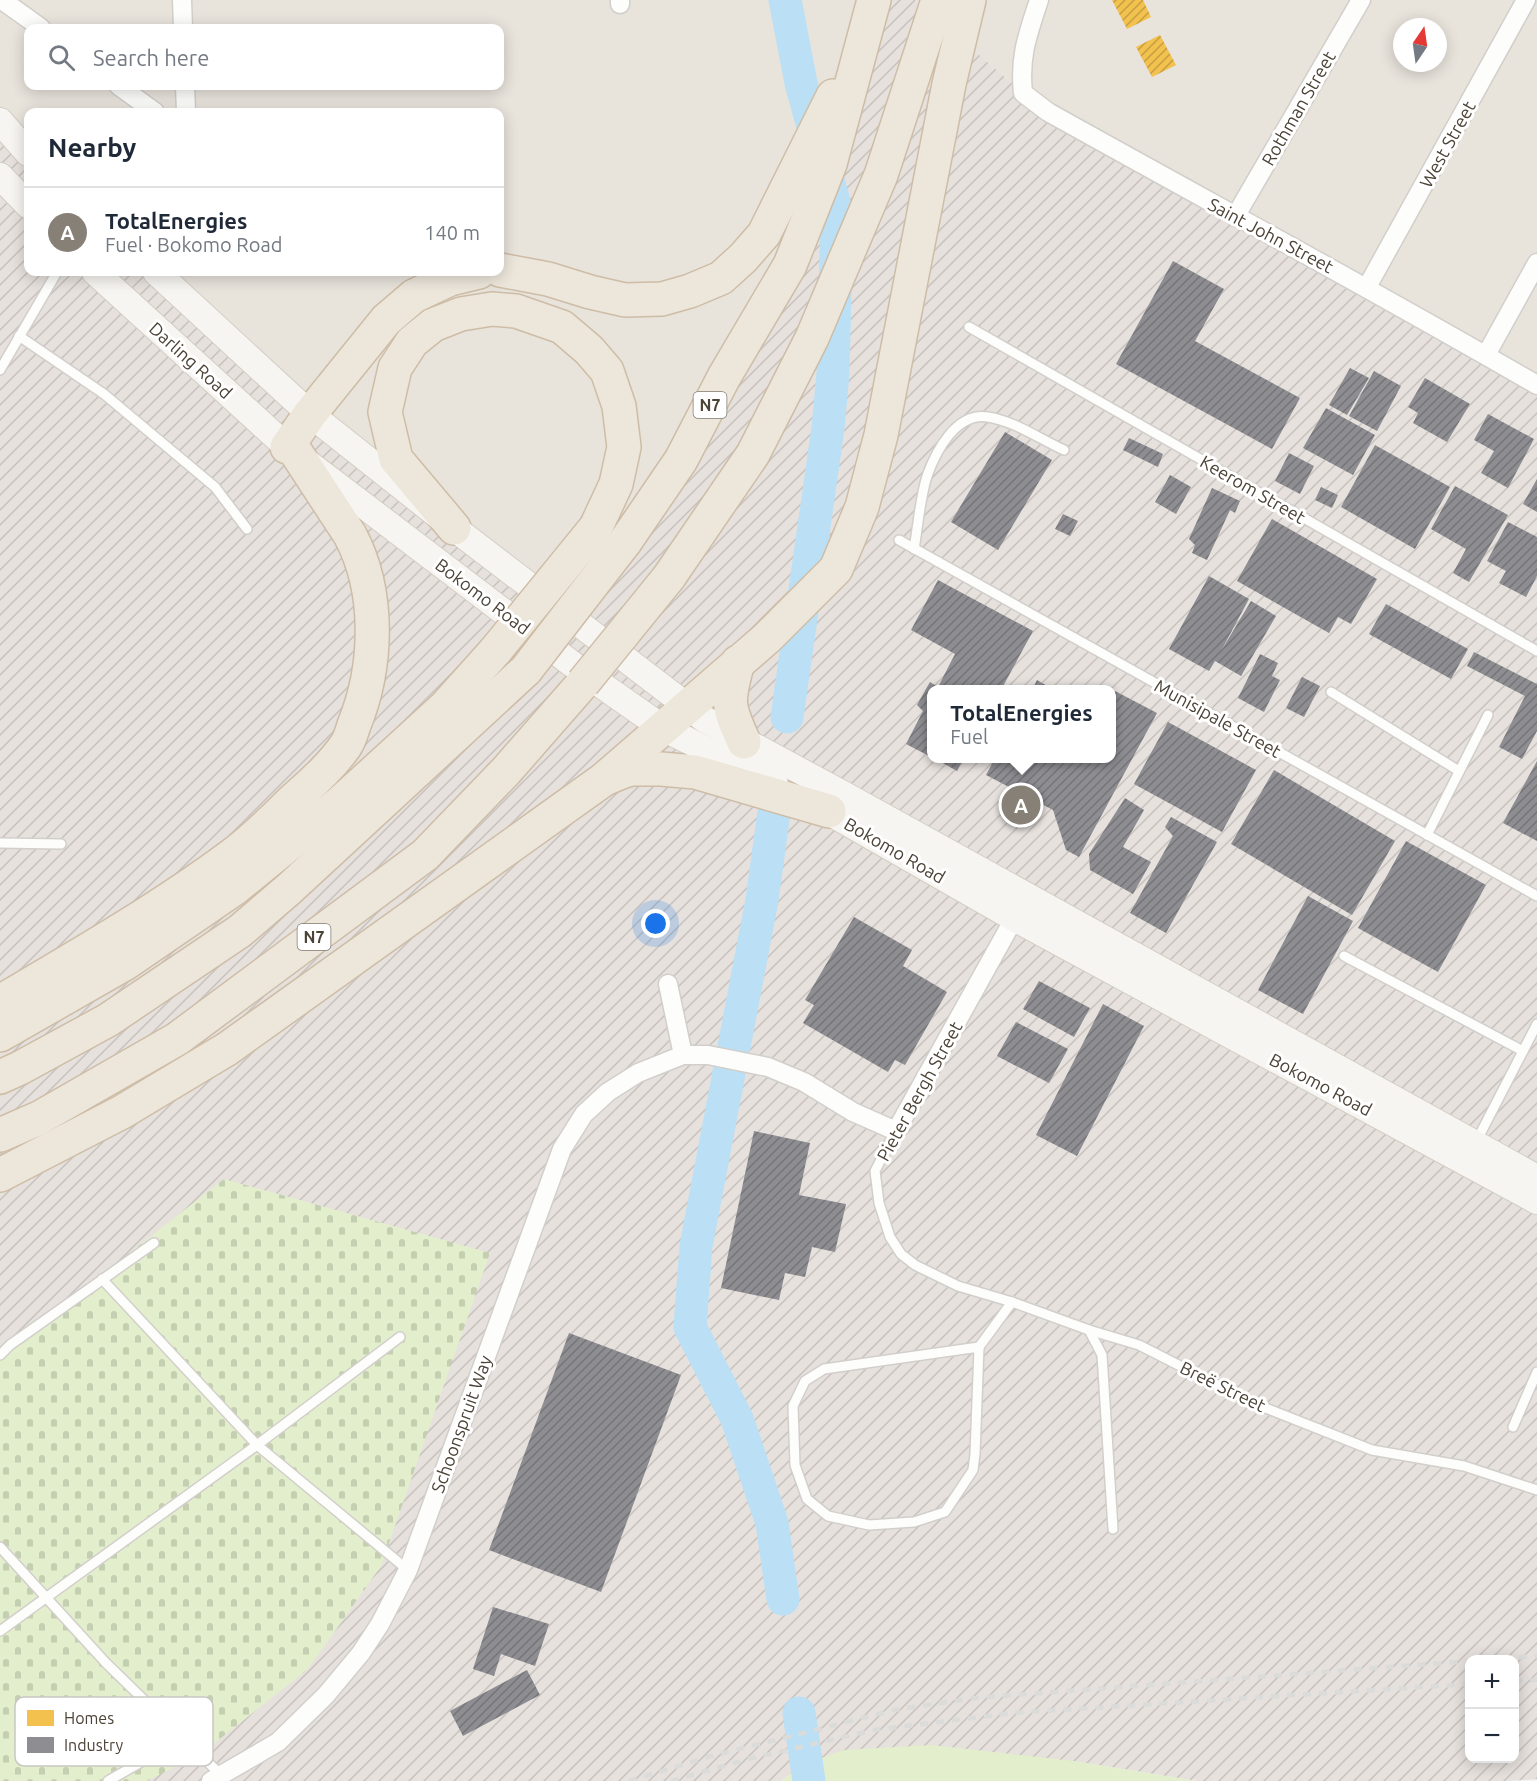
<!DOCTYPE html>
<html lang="en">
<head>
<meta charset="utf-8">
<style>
	:root { --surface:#fff; --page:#f2f2f3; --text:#1f2937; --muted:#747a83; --line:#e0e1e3; --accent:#878077 }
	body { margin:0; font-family:Ubuntu,sans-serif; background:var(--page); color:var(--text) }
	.controls { position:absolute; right:18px; bottom:18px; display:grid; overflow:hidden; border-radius:12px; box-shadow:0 3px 15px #0003 }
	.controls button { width:54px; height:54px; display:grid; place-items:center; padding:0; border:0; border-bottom:2px solid var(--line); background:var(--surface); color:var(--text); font:30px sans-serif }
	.compass { position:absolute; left:1393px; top:18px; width:54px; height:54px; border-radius:50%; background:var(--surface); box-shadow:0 3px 15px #0003; rotate:13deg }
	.you { position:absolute; left:656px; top:924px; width:21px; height:21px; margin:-15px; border:4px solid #fff; border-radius:50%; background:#1a73e8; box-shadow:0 0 0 9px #1a73e833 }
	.badge { display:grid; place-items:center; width:39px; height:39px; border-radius:50%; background:var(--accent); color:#fff; font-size:20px; font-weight:700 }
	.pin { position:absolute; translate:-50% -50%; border:3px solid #fff; box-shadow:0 2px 6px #0006 }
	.popup { position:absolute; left:927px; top:685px; width:189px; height:78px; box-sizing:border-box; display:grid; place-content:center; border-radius:12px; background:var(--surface); filter:drop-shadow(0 2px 4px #0005); font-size:20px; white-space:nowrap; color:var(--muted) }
	.popup b { font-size:22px; color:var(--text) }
	.popup::after { content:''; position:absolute; left:50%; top:100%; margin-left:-12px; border:12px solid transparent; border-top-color:var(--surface) }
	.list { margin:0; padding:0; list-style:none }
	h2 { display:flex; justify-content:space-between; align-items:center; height:78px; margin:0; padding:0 24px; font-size:26px }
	h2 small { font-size:20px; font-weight:400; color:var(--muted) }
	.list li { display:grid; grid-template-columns:39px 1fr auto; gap:18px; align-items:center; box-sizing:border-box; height:90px; padding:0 24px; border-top:2px solid var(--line) }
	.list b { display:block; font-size:22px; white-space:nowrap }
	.list p { margin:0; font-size:20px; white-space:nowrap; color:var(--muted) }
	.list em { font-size:20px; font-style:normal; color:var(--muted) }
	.icon { flex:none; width:33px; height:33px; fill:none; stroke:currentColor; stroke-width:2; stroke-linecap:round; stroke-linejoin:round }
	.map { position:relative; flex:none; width:1537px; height:1781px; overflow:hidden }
	.search { position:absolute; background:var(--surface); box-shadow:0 3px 15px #0003; left:24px; top:24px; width:480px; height:66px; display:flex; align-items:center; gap:15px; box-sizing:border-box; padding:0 21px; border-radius:12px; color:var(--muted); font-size:22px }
	.panel { position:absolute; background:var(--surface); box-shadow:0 3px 15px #0003; left:24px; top:108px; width:480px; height:168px; border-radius:12px }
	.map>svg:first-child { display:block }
</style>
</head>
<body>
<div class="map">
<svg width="1537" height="1781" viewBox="0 0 1537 1781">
	<defs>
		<pattern id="industrial-furrows" width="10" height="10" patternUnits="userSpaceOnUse" patternTransform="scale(1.5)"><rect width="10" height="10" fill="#e6e1dd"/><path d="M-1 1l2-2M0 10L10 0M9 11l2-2" fill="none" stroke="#c7c2be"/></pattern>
		<pattern id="cemetery-stones" width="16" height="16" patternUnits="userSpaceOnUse" patternTransform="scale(1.5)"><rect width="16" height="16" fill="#e3efcc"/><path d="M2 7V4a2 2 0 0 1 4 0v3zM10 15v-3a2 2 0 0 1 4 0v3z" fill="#c4ceb0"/></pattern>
		<pattern id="homes-hatch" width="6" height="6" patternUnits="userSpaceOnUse" patternTransform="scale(1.5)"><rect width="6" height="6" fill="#f2c14e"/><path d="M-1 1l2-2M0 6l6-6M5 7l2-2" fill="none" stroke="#c69e42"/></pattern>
		<pattern id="industry-hatch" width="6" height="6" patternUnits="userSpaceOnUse" patternTransform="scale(1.5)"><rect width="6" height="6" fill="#8d8d92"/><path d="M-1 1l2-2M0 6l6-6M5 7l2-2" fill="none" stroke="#757578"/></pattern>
	</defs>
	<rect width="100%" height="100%" fill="#f4f1ee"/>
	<g fill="#e8e3db" fill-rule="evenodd">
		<path d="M0 0H874L790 265 564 613 156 272H500V112H28V153L0 121ZM28 28H500V86H28Z"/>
		<path d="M915 0H1537V385L1033 101ZM1402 27H1438V63H1402Z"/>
	</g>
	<path fill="url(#industrial-furrows)" fill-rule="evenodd" d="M874 0H915L1033 101 1537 385V1779L1508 1781H1197L1073 1761 802 1765 781 1781H0V121L28 153V272H156L564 612 790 265ZM931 690H1111V758H931ZM1470 1660H1514V1758H1470Z"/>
	<path fill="#e3efcc" d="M931 1745 1073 1761 1197 1781H781L802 1765 844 1750Z"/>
	<path fill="url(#cemetery-stones)" d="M224 1179 490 1253 381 1566 308 1669 202 1753 147 1781H0V1354Z"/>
	<g fill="url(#homes-hatch)">
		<path d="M1112 0H1143L1151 17 1127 29Z"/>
		<path d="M1160 35 1176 65 1152 77 1136 47Z"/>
	</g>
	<g fill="url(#industry-hatch)">
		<path d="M1173 261 1224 289 1195 341 1300 398 1272 449 1116 364Z"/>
		<path d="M1350 368 1369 378 1347 415 1329 405Z"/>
		<path d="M1374 371 1401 386 1377 431 1349 416Z"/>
		<path d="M1425 378 1470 404 1447 442 1413 423 1418 413 1408 407Z"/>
		<path d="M1326 408 1375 435 1353 475 1303 448Z"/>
		<path d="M1488 414 1534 439 1508 488 1481 473 1494 451 1474 440Z"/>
		<path d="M1005 432 1052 460 998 550 951 522Z"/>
		<path d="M1129 438 1163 454 1158 467 1123 450Z"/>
		<path d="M1375 445 1450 487 1415 549 1341 507Z"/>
		<path d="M1289 453 1314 466 1300 494 1275 481Z"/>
		<path d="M1170 475 1191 487 1176 514 1155 502Z"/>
		<path d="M1537 479V512L1523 504Z"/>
		<path d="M1455 486 1508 515 1469 582 1453 573 1466 549 1431 529Z"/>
		<path d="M1321 487 1338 495 1332 508 1315 500Z"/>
		<path d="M1212 488 1240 501 1235 513 1230 510 1207 560 1192 553 1195 545 1189 539Z"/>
		<path d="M1063 514 1078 521 1070 536 1055 529Z"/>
		<path d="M1272 519 1377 579 1351 624 1338 617 1329 633 1237 581Z"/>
		<path d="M1508 522 1537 537V576L1526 597 1499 583 1506 571 1487 561Z"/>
		<path d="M1209 576 1249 599 1221 651 1251 601 1276 616 1241 676 1215 661 1209 671 1169 649Z"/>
		<path d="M938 580 1033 631 1001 690H931V757L906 744 923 711 917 705 930 682 938 687 955 654 911 630Z"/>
		<path d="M1386 604 1468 649 1451 679 1369 634Z"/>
		<path d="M1474 652 1537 684V731L1522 759 1499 747 1525 696 1467 666Z"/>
		<path d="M1260 654 1278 663 1272 676 1280 680 1264 712 1238 698Z"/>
		<path d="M1302 677 1320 686 1304 717 1286 708Z"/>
		<path d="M1037 680 1054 690H1032Z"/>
		<path d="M1115 691 1157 713 1079 857 1066 850 1053 810 986 775 995 758H1111V699Z"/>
		<path d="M1168 722 1256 770 1222 832 1134 784Z"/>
		<path d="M934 758H964L957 771Z"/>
		<path d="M1537 761V841L1503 823Z"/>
		<path d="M1274 770 1395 841 1352 915 1231 844Z"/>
		<path d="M1125 798 1144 810 1123 847 1151 862 1133 894 1090 870 1089 854Z"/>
		<path d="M1171 817 1217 842 1166 933 1130 913 1173 836 1165 827Z"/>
		<path d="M1406 841 1486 885 1438 972 1358 928Z"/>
		<path d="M1308 896 1353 921 1303 1014 1258 990Z"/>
		<path d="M854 917 912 950 903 966 947 992 905 1065 895 1060 888 1072 803 1023 814 1005 805 1000Z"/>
		<path d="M1039 981 1090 1008 1074 1037 1023 1009Z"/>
		<path d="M1103 1004 1144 1026 1077 1156 1036 1135Z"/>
		<path d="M1016 1022 1068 1049 1049 1083 997 1056Z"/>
		<path d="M754 1131 810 1143 799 1195 846 1204 835 1252 812 1247 805 1277 785 1273 779 1300 721 1288Z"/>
		<path d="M569 1333 681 1375 601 1592 489 1550Z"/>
		<path d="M493 1607 549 1624 535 1666 501 1654 494 1676 473 1669Z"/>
		<path d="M527 1670 540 1695 463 1736 450 1711Z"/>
	</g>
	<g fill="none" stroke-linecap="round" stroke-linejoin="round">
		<g stroke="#bbe0f5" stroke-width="33">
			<path d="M785 0 801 83 837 213 833 373 828 428 787 717"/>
			<path d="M774 812 762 900 696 1246 690 1327 737 1419 772 1523 783 1599"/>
			<path d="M799 1713 809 1781"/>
		</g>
		<defs>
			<g id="lane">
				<path d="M969 327 1537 651"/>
				<path d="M19 336 104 394 215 487 247 529"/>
				<path d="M0 370 57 272"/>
				<path d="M899 540 1537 896"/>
				<path d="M914 549C918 526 920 498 927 476 936 451 956 412 988 417 1014 421 1040 439 1064 450"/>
				<path d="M1331 692 1459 771"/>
				<path d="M1427 835 1488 715"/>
				<path d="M0 843 61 844"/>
				<path d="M1344 956 1523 1051"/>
				<path d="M896 1131 875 1171 879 1203 890 1237 901 1254 915 1265 958 1286 1012 1302 1089 1330 1139 1345 1253 1403 1372 1450 1464 1466 1537 1490"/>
				<path d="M1476 1142 1537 1024"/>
				<path d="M102 1279 257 1445 408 1570"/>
				<path d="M1089 1330 1102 1355 1113 1529"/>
				<path d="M979 1347 975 1454 973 1470 945 1512 914 1522 869 1525 828 1516 807 1499 795 1465 793 1406 805 1381 824 1369Z"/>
				<path d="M979 1347 1012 1302"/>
				<path d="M0 1355 10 1345 154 1243"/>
				<path d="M1513 1427 1537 1372"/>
				<path d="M0 1547 106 1663 221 1775"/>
				<path d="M0 1631 257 1445 400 1337"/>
				<path d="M108 1781 183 1738"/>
			</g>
			<g id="street">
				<path d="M2 0 41 28"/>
				<path d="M182 0 183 28"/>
				<path d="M620 0V4"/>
				<path d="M1039 0C1028 34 1019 56 1023 93L1048 112C1211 203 1375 291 1537 385"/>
				<path d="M119 86 155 112"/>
				<path d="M185 86 186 112"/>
				<path d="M1235 217 1361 0"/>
				<path d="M1367 287 1526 0"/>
				<path d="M1486 355 1537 263"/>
				<path d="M668 984 683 1055"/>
				<path d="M211 1781 278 1742 326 1695 361 1653 380 1624 408 1570 562 1149 584 1114 608 1092 638 1073 683 1055H708L768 1067 804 1082 853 1112 896 1131 1020 908"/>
			</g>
			<g id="secondary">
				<path d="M0 121 28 153"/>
				<path d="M0 176 28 205"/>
				<path d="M95 272 287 447 580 670 663 728 775 784"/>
				<path d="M156 272 310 414 454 528 704 719 841 793 1537 1178"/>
				<path d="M813 803 1014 918 1537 1201"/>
			</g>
			<g id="highway">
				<path d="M500 270 548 279 590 292 625 300 662 299 690 291 721 278 743 258 764 234 833 96"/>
				<path d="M287 447 310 414 386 320 414 296 450 279 479 272"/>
				<path d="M454 528 396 459 385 412 395 368 412 342 433 325 461 314 492 309 516 311 562 327 589 350 607 371 619 406 624 447 616 484 596 527"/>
				<path d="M625 542 681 460 724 377 790 265 830 164 874 0"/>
				<path d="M669 577 753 454 812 338 881 175 938 0"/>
				<path d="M738 662C727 702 727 705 744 742"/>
				<path d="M607 778 624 771 632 769H661L695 772 829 811"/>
				<path d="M0 1002C78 956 158 910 231 856 253 840 273 820 292 801 311 784 331 767 346 745 350 739 352 731 354 725 378 666 380 591 350 535L297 454"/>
				<path d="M0 1035 126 963 234 889 342 801 445 707 496 650"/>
				<path d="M0 1077 20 1068 108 1020 240 931 289 889 526 670"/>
				<path d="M0 1135 39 1118 177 1039 425 855 506 771 583 683"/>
				<path d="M0 1175 122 1112 227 1049 603 780 767 638 836 569 862 507 881 435 949 84 969 0"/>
			</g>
		</defs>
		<use href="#lane" stroke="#d2cfcb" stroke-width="12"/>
		<use href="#street" stroke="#d2cfcb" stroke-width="21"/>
		<use href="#secondary" stroke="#d4cec4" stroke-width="28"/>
		<use href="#highway" stroke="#cebda6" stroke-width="36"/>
		<use href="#lane" stroke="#fdfdfc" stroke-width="9"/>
		<use href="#street" stroke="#fdfdfc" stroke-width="18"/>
		<use href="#secondary" stroke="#f7f5f1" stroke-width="26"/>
		<use href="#highway" stroke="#ede6db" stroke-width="33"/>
		<g stroke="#dbdbda" stroke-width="4.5" stroke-dasharray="8 8" stroke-linecap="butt">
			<path d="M1487 1660 1537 1656"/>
			<path d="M1514 1681 1537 1680"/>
			<path d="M629 1781 708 1757 894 1710 974 1698 1470 1661"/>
			<path d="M671 1781 748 1759 874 1730 1012 1713 1470 1684"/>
		</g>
		<defs>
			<g id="highway-bridge">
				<path d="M496 650 596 527"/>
				<path d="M526 670 625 542"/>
				<path d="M583 683 669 577"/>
			</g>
		</defs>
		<use href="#highway-bridge" stroke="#cebda6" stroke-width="36" stroke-linecap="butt"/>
		<use href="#highway-bridge" stroke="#ede6db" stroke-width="33"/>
	</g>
	<g text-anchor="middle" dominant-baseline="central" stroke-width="6" stroke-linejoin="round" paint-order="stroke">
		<g fill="#fff" stroke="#827b73" stroke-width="1.5">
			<rect x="693.5" y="392" width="33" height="26" rx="4.5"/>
			<rect x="297.5" y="924" width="33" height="26" rx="4.5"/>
		</g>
		<g font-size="16" font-weight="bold" fill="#4c4337">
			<text x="710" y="405">N7</text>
			<text x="314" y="937">N7</text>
		</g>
		<g font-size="18" fill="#4c4337" stroke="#fff">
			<text transform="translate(1298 108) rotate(-60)">Rothman Street</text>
			<text transform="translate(1447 144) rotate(-61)">West Street</text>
			<text transform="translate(1271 235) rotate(28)">Saint John Street</text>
			<text transform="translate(191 360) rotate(42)">Darling Road</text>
			<text transform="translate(1253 489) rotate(30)">Keerom Street</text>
			<text transform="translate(483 596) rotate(37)">Bokomo Road</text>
			<text transform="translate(1218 718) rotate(29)">Munisipale Street</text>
			<text transform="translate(895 850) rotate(30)">Bokomo Road</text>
			<text transform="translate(1321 1084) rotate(28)">Bokomo Road</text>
			<text transform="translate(919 1091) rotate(-61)">Pieter Bergh Street</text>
			<text transform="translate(1223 1386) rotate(26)">Breë Street</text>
			<text transform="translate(461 1424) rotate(-70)">Schoonspruit Way</text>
		</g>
	</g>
	<rect x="15" y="1697" width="198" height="69" rx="9" fill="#fff" stroke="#c9c7c3" stroke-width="1.5"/>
	<rect x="27" y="1710" width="27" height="16" fill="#f2c14e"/>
	<rect x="27" y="1737" width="27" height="16" fill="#8d8d92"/>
	<g font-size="16" fill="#4c4337">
		<text x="64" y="1724">Homes</text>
		<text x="64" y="1751">Industry</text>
	</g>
</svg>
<div class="controls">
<button>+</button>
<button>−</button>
</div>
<svg class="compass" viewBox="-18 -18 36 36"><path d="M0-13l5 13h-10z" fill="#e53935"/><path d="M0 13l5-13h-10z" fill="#747a83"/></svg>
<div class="you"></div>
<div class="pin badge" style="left:1021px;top:805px">A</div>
<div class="popup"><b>TotalEnergies</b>Fuel</div>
<div class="search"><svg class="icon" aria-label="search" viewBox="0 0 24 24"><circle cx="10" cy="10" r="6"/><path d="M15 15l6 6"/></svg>Search here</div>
<section class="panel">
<h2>Nearby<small></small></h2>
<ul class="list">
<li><span class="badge">A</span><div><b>TotalEnergies</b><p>Fuel · Bokomo Road</p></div><em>140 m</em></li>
</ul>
</section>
</div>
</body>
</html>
